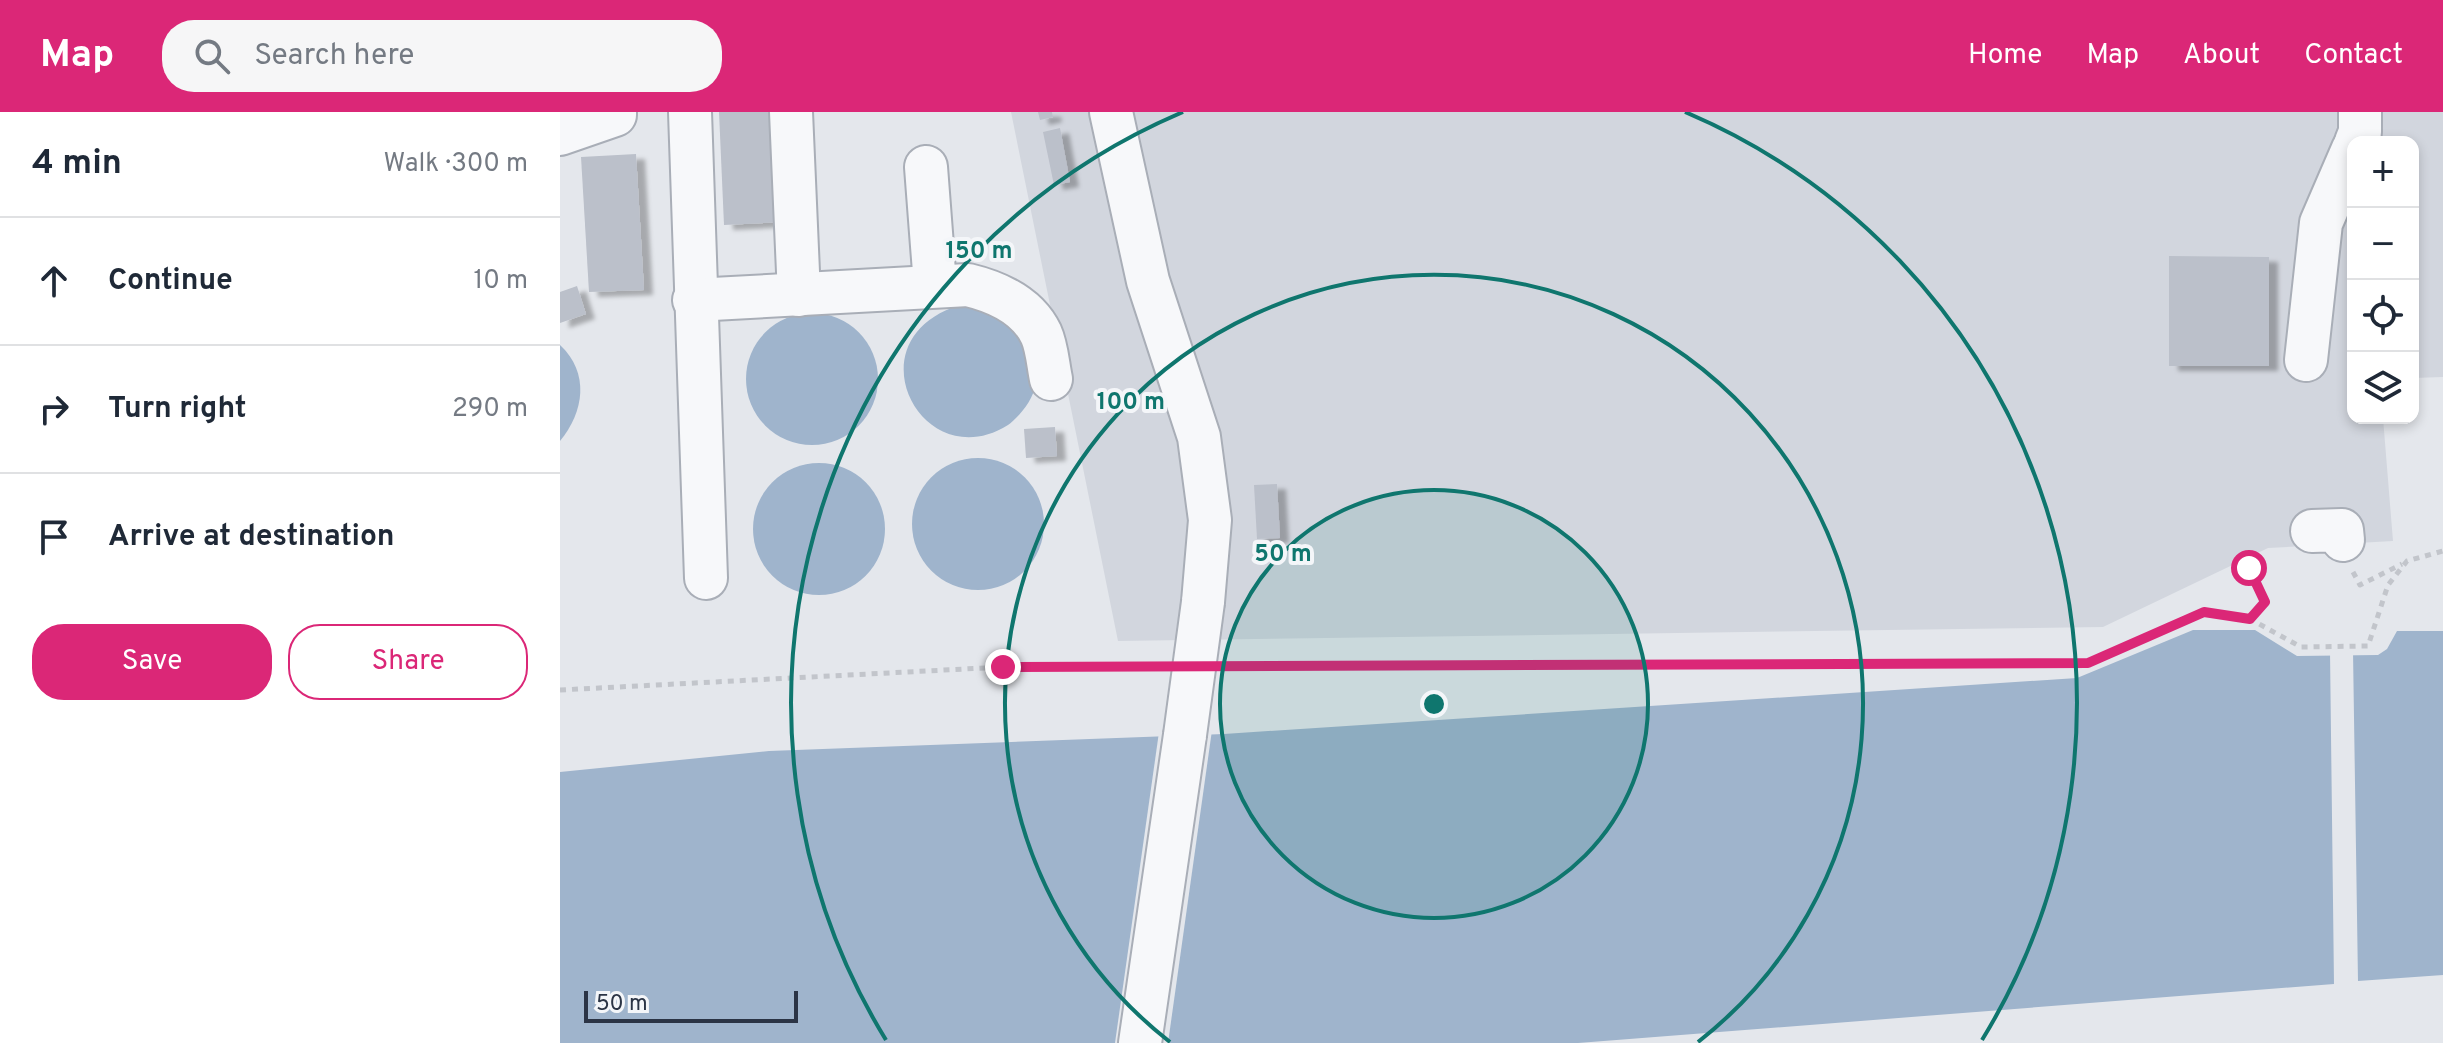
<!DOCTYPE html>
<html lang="en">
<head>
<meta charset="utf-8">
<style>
	:root { --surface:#fff; --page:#f6f6f7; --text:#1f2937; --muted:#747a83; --line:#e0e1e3; --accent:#db2777 }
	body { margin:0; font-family:Overpass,sans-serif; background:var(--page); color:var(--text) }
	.controls { position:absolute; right:24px; top:24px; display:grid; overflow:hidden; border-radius:16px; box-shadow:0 4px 12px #0003 }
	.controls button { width:72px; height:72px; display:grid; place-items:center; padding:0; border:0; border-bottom:2px solid var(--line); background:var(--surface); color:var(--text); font:40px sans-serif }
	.scale { position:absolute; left:24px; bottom:20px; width:214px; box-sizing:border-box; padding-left:8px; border:4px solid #2b3445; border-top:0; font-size:22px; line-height:28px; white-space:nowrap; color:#2b3445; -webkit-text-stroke:6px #f4f6f9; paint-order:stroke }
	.stop { position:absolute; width:24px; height:24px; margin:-18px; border:6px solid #db2777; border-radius:50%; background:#fff }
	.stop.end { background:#db2777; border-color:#fff; box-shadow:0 2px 8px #0008 }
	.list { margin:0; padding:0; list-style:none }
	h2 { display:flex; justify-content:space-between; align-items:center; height:104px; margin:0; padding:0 32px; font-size:34px }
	h2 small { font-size:26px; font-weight:400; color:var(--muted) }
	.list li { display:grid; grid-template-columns:52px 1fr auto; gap:24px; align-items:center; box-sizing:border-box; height:128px; padding:0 32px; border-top:2px solid var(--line) }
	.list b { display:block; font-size:30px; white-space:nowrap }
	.list em { font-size:26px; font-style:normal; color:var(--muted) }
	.actions { display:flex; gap:16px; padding:24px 32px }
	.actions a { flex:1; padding:18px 0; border:2px solid var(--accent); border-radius:32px; text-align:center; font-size:28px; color:var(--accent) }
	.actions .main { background:var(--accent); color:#fff }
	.icon { flex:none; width:44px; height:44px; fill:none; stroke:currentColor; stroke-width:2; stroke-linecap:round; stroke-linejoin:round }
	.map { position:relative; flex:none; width:1883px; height:931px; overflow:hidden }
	header { display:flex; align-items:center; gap:48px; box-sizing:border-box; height:112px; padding:0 40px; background:var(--accent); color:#fff }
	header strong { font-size:38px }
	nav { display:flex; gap:44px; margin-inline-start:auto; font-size:28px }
	.search { width:560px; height:72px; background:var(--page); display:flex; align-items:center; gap:20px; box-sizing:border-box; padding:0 28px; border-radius:32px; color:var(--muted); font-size:30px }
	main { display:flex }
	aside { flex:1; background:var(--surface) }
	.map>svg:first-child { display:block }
</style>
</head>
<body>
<header>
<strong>Map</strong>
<div class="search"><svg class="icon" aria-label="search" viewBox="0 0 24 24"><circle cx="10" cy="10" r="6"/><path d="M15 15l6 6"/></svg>Search here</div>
<nav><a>Home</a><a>Map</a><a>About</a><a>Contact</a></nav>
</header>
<main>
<aside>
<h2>4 min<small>Walk · 300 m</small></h2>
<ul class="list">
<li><svg class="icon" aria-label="ahead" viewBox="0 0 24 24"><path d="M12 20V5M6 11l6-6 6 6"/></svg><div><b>Continue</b></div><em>10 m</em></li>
<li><svg class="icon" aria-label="right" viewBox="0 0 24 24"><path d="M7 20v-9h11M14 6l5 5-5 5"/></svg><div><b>Turn right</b></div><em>290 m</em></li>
<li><svg class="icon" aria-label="arrive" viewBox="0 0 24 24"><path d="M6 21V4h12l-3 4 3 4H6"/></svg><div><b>Arrive at destination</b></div></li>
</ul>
<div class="actions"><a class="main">Save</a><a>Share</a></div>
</aside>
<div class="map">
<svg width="1883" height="931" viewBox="0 0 1883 931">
	<defs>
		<filter id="shadow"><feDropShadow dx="9" dy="5" stdDeviation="2" flood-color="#0004"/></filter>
	</defs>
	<rect width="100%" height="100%" fill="#e4e7ec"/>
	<path fill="#d2d6de" d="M451 0H1883V265L1853 266V30H1793V306H1823L1833 429 1708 436 1543 515 558 529Z"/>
	<g fill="#9fb4cc">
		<path d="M400 193 422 194 459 214C462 227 475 261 475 273 474 287 459 305 448 313 362 367 289 227 400 193Z"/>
		<circle cx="252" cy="267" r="66"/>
		<path d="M0 233C30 261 24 300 0 329Z"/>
		<circle cx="418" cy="412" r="66"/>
		<circle cx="259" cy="417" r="66"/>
		<path d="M1633 518H1695L1737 544 1818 543 1827 537 1837 519H1883V931H0V660L209 639 664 622 1517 566Z"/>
	</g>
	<g fill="#e4e7ec">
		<path d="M1770 539H1793L1798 869 1883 863V931H1018L1774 872Z"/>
		<path d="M652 618 608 931H555L599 620Z"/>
	</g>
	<g fill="#bbc0ca" filter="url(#shadow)">
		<path d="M159 0H216L221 110 164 113Z"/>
		<path d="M478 0H492L493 5 480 8Z"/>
		<path d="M500 16 510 70 494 73 483 20Z"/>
		<path d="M76 42 84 178 29 180 21 45Z"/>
		<path d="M1609 144 1709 145V254H1609Z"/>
		<path d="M17 174 26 202 0 211V180Z"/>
		<path d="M495 315 497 344 466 346 464 317Z"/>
		<path d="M717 372 720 426 697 427 694 373Z"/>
	</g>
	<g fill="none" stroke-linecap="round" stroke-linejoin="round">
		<defs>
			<g id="minor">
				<path d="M130 0 146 466"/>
				<path d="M231 0 239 183"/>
				<path d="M551 0 588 169 639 325 650 408 643 490"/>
				<path d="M0 22 55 3V0"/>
				<path d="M1796 30 1800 20V0"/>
				<path d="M366 55 375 173"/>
				<path d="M134 188 408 173C437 180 467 193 481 222 487 235 488 253 491 267"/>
				<path d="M1746 248 1761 111 1793 37"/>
				<path d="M1752 419 1782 418 1783 428"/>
				<path d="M580 931 625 623"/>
			</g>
		</defs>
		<use href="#minor" stroke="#a9aeb7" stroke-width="46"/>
		<g stroke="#c2c5cb" stroke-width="5" stroke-dasharray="6 6" stroke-linecap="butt">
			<path d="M1689 456 1705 490 1690 507"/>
			<path d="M1793 460 1800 473 1842 452"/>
			<path d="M668 554 1528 551 1644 500 1690 507 1741 535 1808 534 1828 473 1847 449 1883 439"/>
			<path d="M0 578 443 555 602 554"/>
		</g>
		<use href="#minor" stroke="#f7f8fa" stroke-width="42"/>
		<defs>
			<path id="minor-bridge" d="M625 623 643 490"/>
		</defs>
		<use href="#minor-bridge" stroke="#a9aeb7" stroke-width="46" stroke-linecap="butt"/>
		<use href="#minor-bridge" stroke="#f7f8fa" stroke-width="42"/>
	</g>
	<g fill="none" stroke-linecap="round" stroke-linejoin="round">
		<path stroke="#db2777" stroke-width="10" d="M443 555 1528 551 1644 500 1690 507 1705 490 1689 456"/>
	</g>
	<circle cx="874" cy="592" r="214" fill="#0f766e" fill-opacity=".12"/>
	<g fill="none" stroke="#0f766e" stroke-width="4">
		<circle cx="874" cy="592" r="214"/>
		<path d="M610 930A429 429 0 1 1 1138 930"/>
		<path d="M326 928A643 643 0 0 1 623 0M1125 0A643 643 0 0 1 1422 928"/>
	</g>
	<circle cx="874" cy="592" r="12" fill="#0f766e" stroke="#f4f6f9" stroke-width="4"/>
	<g font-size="24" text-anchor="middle" font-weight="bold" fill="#0f766e" stroke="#f4f6f9" stroke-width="8" stroke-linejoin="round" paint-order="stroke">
		<text x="419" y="146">150 m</text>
		<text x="571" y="297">100 m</text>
		<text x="723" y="449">50 m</text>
	</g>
</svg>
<div class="controls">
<button>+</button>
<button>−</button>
<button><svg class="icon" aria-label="locate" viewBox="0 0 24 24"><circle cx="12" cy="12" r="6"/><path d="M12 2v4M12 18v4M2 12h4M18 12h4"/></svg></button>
<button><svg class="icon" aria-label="layers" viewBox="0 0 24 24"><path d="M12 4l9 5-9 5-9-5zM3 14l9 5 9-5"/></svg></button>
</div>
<div class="scale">50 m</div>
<div class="stop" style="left:1689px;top:456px"></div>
<div class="stop end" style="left:443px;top:555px"></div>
</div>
</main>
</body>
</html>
